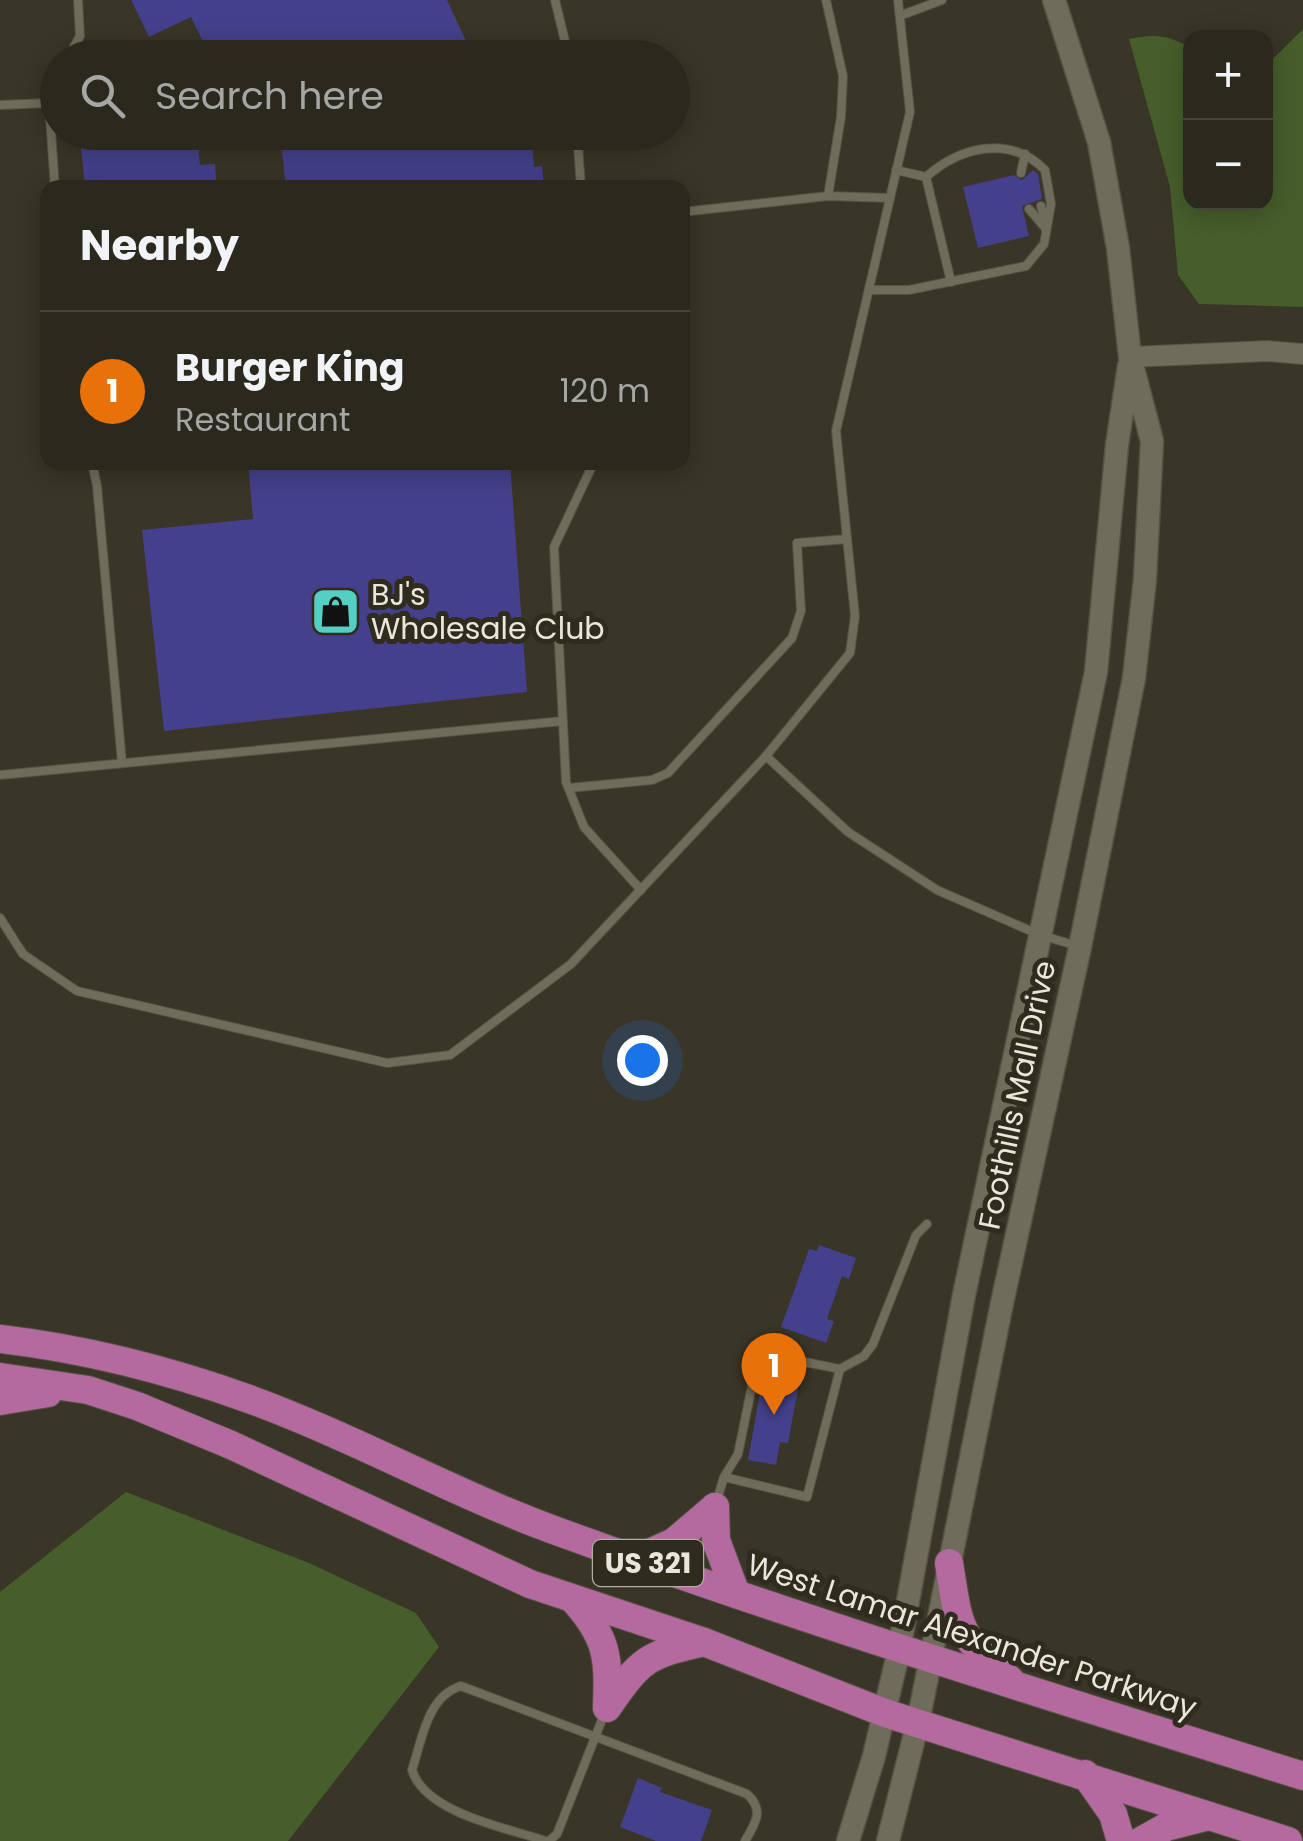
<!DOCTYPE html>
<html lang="en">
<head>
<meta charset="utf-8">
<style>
	:root { --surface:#2b281d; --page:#37342a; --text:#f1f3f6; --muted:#a6a6a4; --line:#47443b; --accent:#db2777 }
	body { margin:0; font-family:Poppins,sans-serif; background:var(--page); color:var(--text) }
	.controls { position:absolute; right:30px; top:30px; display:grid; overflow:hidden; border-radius:20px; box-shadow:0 5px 25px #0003 }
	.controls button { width:90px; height:90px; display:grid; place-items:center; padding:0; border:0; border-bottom:2px solid var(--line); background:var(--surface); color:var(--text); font:50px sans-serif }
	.you { position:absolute; left:642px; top:1060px; width:35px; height:35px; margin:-25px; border:8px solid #fff; border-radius:50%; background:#1a73e8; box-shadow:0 0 0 15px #1a73e833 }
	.badge { display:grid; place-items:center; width:65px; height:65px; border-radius:50%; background:var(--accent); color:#fff; font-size:32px; font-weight:700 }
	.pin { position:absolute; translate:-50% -82px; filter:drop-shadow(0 2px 5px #0008) }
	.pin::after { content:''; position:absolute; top:52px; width:35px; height:30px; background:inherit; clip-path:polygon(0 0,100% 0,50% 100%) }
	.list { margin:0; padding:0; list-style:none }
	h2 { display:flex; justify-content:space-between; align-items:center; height:130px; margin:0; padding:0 40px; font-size:42px }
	h2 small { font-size:32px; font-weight:400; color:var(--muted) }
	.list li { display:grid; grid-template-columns:65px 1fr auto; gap:30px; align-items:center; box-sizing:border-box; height:160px; padding:0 40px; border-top:2px solid var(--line) }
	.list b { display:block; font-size:38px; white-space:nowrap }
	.list p { margin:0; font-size:32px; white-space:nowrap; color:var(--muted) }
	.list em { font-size:32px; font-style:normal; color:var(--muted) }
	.icon { flex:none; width:55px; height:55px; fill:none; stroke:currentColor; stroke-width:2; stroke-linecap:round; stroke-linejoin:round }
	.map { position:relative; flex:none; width:1303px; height:1841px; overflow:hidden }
	.search { position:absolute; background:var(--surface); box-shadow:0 5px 25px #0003; left:40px; top:40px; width:650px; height:110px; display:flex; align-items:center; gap:25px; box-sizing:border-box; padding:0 35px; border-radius:55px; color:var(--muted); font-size:38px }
	.panel { position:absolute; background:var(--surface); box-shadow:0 5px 25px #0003; left:40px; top:180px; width:650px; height:290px; border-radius:20px }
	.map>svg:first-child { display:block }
</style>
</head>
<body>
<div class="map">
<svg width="1303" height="1841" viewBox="0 0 1303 1841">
	<rect width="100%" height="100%" fill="#393527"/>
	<g fill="#455e2b">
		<path d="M1303 29V307L1199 304 1178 275 1170 187 1129 39C1154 34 1168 34 1190 48V202H1266V66Z"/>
		<path d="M126 1492 309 1563 416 1613 439 1647 288 1841H0V1592Z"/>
	</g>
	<g fill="#44408b">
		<path d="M131 0H447L474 58H211L191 17 149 37Z"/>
		<path d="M85 132H197L200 165 215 164 217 188H85L81 147H87Z"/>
		<path d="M280 132H531L534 167 542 166 544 188H286Z"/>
		<path d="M1033 170 1038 174 1042 199 1022 206 1029 236 978 248 963 187 1014 175 1022 180Z"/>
		<path d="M248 462H510L527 692 164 731 142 530 253 519Z"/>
		<path d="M819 1245 856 1258 849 1279 842 1276 827 1319 834 1321 826 1343 781 1327 809 1249 817 1251Z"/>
		<path d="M762 1382 798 1389 788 1443 780 1442 776 1465 748 1460Z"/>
		<path d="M638 1778 662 1788 660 1792 712 1810 701 1841H656L620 1827Z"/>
	</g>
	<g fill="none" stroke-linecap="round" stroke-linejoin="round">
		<defs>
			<g id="service">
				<path d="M555 0 569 58"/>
				<path d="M826 0 843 76 841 117 828 196"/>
				<path d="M902 15 942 0"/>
				<path d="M71 51 88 58"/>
				<path d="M68 58 80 36 78 0"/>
				<path d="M0 105 49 103"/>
				<path d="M577 132 581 188"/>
				<path d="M896 170 926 177"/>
				<path d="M1021 173 1025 154"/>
				<path d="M926 177 951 282"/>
				<path d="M55 188 49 103 58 77"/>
				<path d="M1041 206 1045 225"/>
				<path d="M1029 209 1046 229"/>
				<path d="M682 212 828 196 890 198"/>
				<path d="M869 290H909L1026 266 1044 244 1051 204 1045 170C1009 134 960 147 926 177"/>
				<path d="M92 462 97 486 122 763"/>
				<path d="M594 462 554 547 566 782 584 827 641 890"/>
				<path d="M766 756 848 832 937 890 1040 935 1078 946"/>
				<path d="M0 775 563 721"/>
				<path d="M569 788 652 780 668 773 792 638 801 611 797 543 847 539"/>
				<path d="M0 918 23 954 77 991 387 1063 450 1055 571 964 766 756 850 653 855 616 836 431 910 112 898 0"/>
				<path d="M724 1477 738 1454 753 1381C778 1350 805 1363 840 1369"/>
				<path d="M716 1503 724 1477 807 1497 840 1369 864 1356 873 1344 916 1235 927 1224"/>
				<path d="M546 1841C507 1828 425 1813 412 1770 422 1740 427 1696 461 1686L747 1794C765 1810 755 1824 745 1841"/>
				<path d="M549 1841 557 1834 605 1712"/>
			</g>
			<path id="tertiary" d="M1130 357 1268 351 1303 354"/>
			<g id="secondary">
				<path d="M848 1841 874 1756 899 1650 964 1295 1096 672 1117 445 1129 366"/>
				<path d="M888 1841 918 1722 1002 1303 1080 947 1134 678 1145 579 1152 441 1130 357 1118 248 1099 142 1054 0"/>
			</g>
			<g id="trunk">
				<path d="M0 1339C86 1349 168 1370 249 1399 356 1438 456 1495 562 1533 807 1622 1055 1698 1303 1776"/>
				<path d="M0 1377 88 1390 137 1406 231 1445 530 1584 704 1642 885 1713 1288 1841"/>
				<path d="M0 1401 48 1393"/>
				<path d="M715 1507 716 1540 736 1594"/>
				<path d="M636 1559 674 1542 715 1507"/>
				<path d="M949 1563C960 1632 957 1633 1010 1680"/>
				<path d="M573 1599C607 1637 609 1656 607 1706"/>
				<path d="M607 1708C641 1659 646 1655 704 1642"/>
				<path d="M1085 1774 1113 1814 1121 1841"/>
				<path d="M1141 1841 1166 1827 1209 1816"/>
			</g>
		</defs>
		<use href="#service" stroke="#555245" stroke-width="10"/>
		<use href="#tertiary" stroke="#555245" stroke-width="22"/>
		<use href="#secondary" stroke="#555245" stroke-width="25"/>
		<use href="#trunk" stroke="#555245" stroke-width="30"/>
		<use href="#service" stroke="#706c5b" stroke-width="8"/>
		<use href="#tertiary" stroke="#706c5b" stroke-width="20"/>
		<use href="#secondary" stroke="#706c5b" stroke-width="22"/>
		<use href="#trunk" stroke="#b46a9e" stroke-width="28"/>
	</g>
	<defs>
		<symbol id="shop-square" viewBox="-11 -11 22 22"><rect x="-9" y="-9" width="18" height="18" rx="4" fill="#55cec4" stroke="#2f2b1d"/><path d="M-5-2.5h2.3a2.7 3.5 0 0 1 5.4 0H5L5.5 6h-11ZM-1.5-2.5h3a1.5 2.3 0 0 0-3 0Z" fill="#111"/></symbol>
	</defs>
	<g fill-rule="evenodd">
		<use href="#shop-square" x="308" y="584" width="55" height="55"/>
	</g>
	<g text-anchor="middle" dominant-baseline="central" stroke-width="10" stroke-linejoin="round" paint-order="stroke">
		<rect fill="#2f2b1d" stroke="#b1afa3" stroke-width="2.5" x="593" y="1540" width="110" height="46" rx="8"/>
		<g font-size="28" font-weight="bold" fill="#e9e7dd">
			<text x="648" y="1563">US 321</text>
		</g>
		<g font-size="30" fill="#e9e7dd" stroke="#2f2b1d" text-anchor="start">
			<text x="371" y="594">BJ's<tspan x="371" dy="34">Wholesale Club</tspan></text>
		</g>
		<g font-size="30" fill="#e9e7dd" stroke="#2f2b1d">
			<text transform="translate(1017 1095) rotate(-78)">Foothills Mall Drive</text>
			<text transform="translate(972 1636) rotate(18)">West Lamar Alexander Parkway</text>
		</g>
	</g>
</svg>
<div class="controls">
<button>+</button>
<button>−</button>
</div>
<div class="you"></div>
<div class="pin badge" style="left:774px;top:1415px;background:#e8710a">1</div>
<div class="search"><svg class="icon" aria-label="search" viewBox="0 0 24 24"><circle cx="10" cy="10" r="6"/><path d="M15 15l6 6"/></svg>Search here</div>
<section class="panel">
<h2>Nearby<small></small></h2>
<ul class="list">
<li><span class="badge" style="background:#e8710a">1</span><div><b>Burger King</b><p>Restaurant</p></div><em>120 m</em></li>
</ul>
</section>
</div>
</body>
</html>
